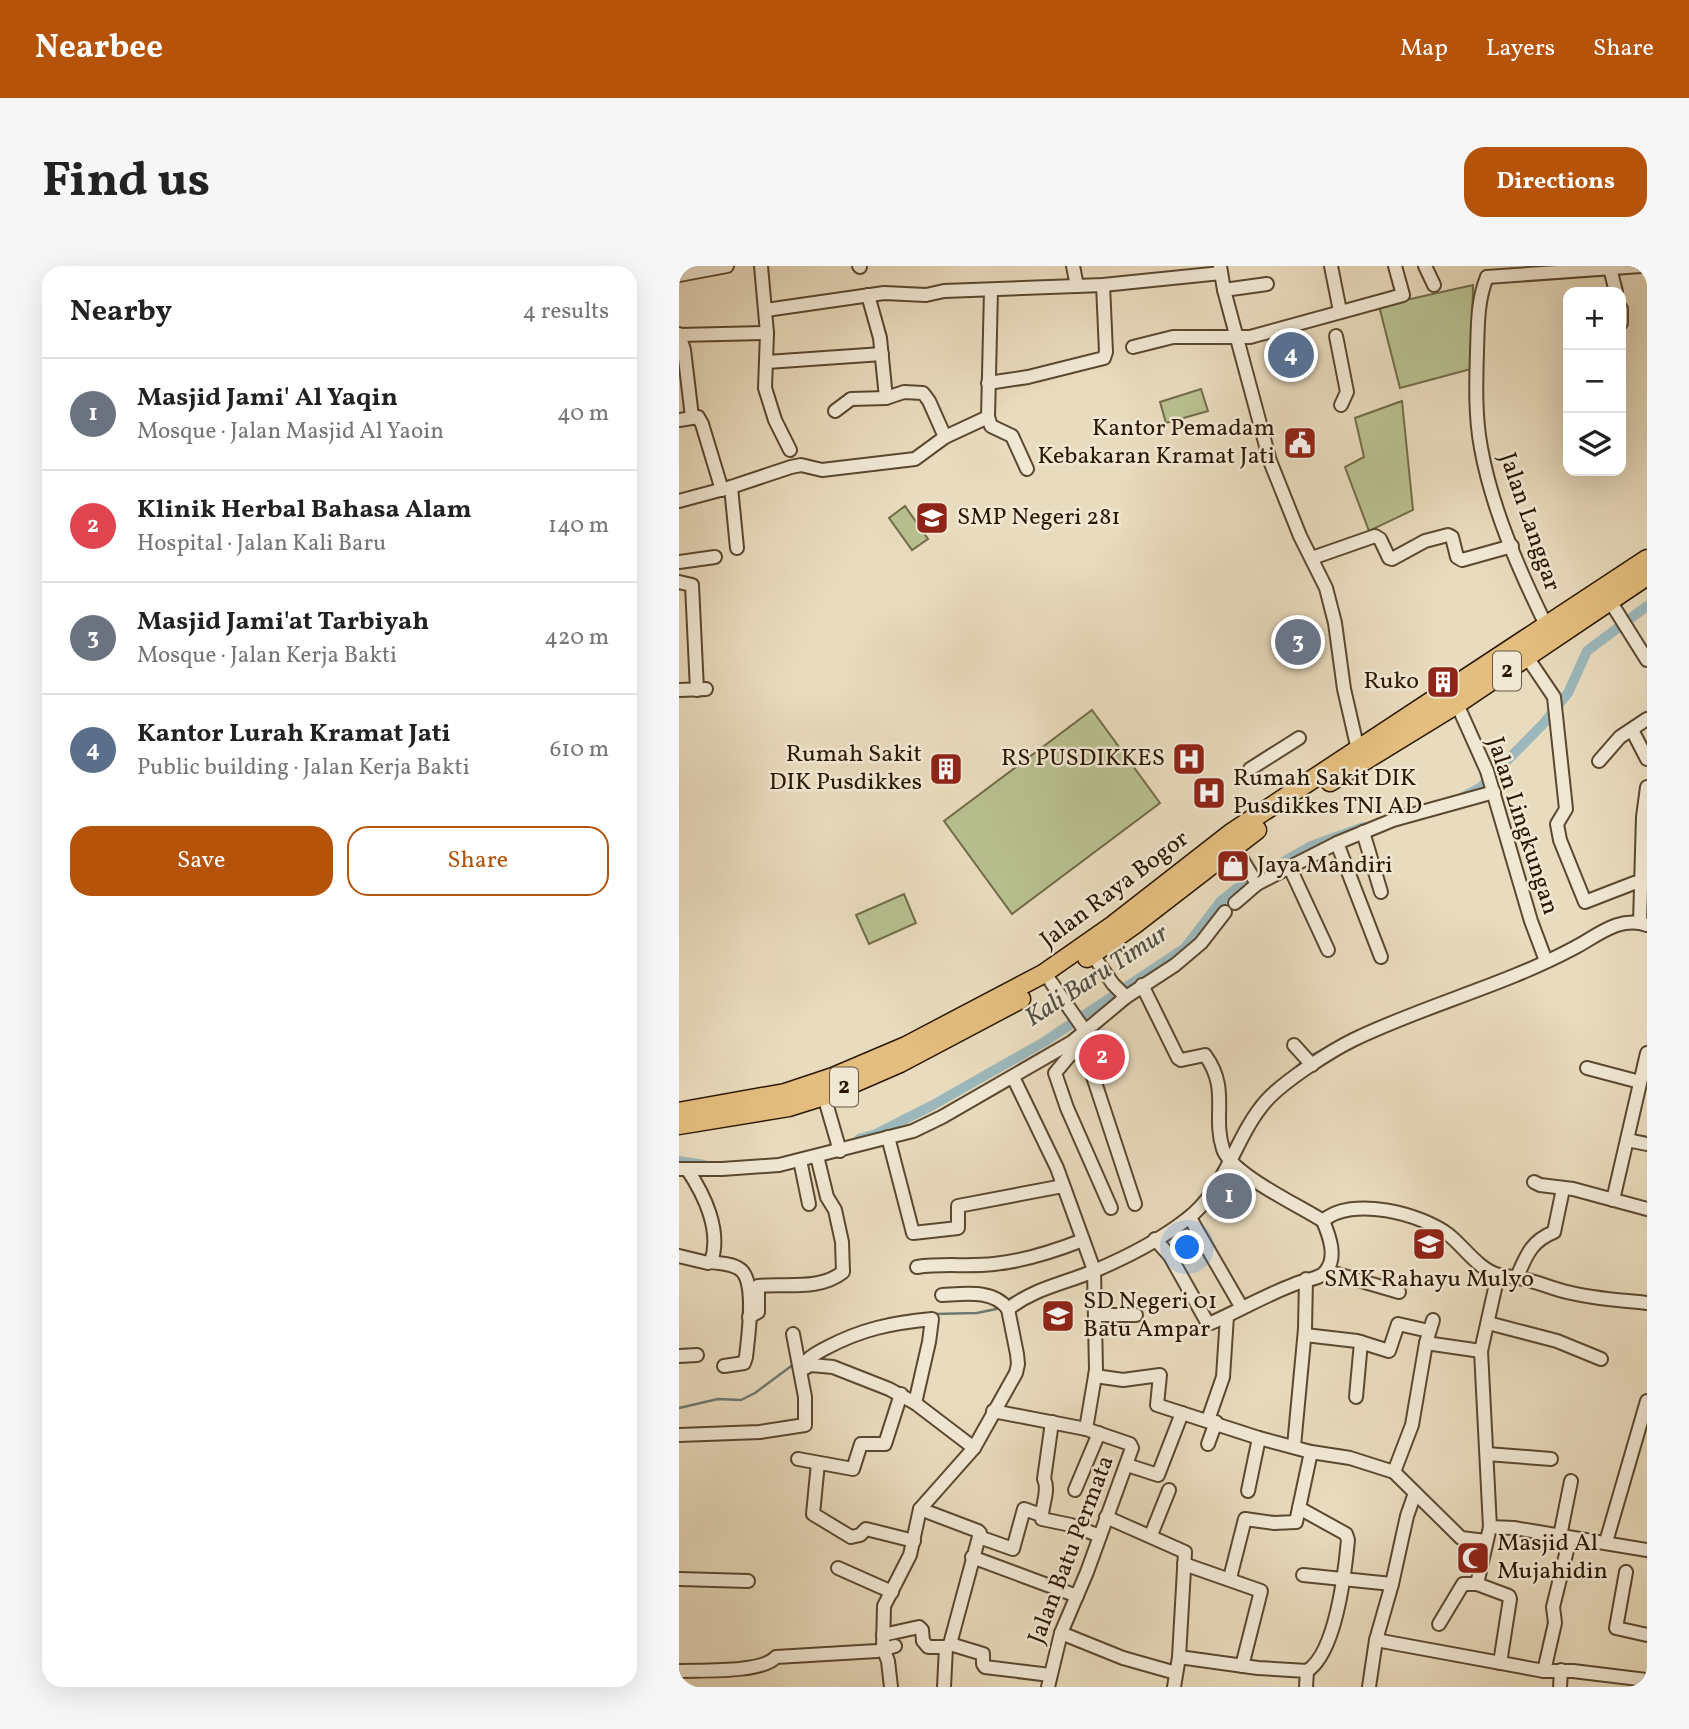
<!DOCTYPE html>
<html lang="en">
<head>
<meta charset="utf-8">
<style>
	:root { --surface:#fff; --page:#f6f6f6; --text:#222; --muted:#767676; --line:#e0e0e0; --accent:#b45309 }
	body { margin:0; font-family:Vollkorn,serif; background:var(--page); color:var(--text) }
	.controls { position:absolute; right:21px; top:21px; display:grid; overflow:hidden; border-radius:14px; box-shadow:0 7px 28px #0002 }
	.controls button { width:63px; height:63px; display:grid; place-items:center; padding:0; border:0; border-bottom:2px solid var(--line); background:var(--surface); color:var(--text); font:35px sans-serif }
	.you { position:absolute; left:509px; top:982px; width:24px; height:24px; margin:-18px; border:5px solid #fff; border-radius:50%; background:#1a73e8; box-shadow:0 0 0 10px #1a73e833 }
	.badge { display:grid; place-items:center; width:46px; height:46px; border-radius:50%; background:var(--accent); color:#fff; font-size:23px; font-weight:700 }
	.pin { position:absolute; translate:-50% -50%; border:4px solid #fff; box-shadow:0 2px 7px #0006 }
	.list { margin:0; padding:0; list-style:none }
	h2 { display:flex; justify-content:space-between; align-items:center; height:91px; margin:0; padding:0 28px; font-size:30px }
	h2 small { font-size:23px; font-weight:400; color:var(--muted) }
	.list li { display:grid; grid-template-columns:46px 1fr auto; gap:21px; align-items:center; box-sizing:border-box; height:112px; padding:0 28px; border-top:2px solid var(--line) }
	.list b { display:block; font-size:26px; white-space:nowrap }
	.list p { margin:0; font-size:23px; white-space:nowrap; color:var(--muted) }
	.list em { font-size:23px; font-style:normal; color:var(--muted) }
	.actions { display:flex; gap:14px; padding:21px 28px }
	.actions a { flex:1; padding:16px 0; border:2px solid var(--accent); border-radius:21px; text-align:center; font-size:24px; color:var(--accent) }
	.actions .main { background:var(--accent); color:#fff }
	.icon { flex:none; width:38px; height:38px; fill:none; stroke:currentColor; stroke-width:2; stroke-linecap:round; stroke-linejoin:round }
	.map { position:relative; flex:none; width:968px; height:1421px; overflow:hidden; border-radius:21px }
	header { display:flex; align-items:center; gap:42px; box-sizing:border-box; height:98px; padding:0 35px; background:var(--accent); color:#fff }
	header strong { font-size:33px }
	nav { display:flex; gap:38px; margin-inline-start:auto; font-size:24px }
	.intro { display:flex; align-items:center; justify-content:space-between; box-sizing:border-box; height:168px; padding:0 42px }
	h1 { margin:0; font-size:49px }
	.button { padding:18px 32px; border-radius:21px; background:var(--accent); color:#fff; font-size:24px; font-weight:700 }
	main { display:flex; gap:42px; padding:0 42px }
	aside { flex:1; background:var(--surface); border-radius:21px; box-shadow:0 7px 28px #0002 }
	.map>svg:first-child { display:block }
</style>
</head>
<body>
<header>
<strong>Nearbee</strong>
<nav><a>Map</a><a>Layers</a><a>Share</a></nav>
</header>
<div class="intro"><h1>Find us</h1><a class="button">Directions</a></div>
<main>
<aside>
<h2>Nearby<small>4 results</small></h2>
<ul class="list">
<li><span class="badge" style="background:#6b7280">1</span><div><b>Masjid Jami' Al Yaqin</b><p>Mosque · Jalan Masjid Al Yaoin</p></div><em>40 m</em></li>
<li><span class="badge" style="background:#e0444e">2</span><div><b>Klinik Herbal Bahasa Alam</b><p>Hospital · Jalan Kali Baru</p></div><em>140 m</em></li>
<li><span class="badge" style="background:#6b7280">3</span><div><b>Masjid Jami'at Tarbiyah</b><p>Mosque · Jalan Kerja Bakti</p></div><em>420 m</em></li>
<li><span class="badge" style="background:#5c6f8a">4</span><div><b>Kantor Lurah Kramat Jati</b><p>Public building · Jalan Kerja Bakti</p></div><em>610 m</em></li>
</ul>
<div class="actions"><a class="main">Save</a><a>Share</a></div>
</aside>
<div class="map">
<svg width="968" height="1421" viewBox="0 0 968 1421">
	<rect width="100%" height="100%" fill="#e9dbbd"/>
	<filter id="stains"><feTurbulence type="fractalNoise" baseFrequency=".00286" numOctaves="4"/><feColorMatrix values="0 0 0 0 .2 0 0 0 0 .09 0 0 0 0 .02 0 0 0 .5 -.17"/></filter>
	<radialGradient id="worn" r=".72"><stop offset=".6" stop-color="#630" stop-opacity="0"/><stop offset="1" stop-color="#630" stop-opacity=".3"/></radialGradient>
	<g fill="#b8c090" stroke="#716c48" stroke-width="2">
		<path d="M794 19 792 103 721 122 700 40Z"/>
		<path d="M522 123 529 145 487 157 481 136Z"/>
		<path d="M723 135 734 244 690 265 666 201 685 191 676 152Z"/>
		<path d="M226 240 249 273 233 284 210 252Z"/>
		<path d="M413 444 481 537 333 648 265 555Z"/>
		<path d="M225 628 237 657 190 678 177 649Z"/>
	</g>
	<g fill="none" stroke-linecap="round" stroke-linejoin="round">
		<g stroke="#6e7871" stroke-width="2.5">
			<path d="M931 655 958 649"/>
			<path d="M869 688 913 665"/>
			<path d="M631 790 678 766"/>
			<path d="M610 807 623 796"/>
			<path d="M531 918 545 893"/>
			<path d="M328 1034 344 1026"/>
			<path d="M255 1048 298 1047 322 1042"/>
			<path d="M0 1142 39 1133 62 1134 76 1127 115 1098"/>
		</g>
		<g stroke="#9cb8bc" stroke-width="10">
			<path d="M784 531 802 521 865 457 889 427 908 385 968 340"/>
			<path d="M180 873 197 868 254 839 365 776 506 682 541 636 557 623 632 580 685 561"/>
			<path d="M0 895 25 899"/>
		</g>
		<defs>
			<g id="minor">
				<path d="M82 0 88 67 86 122 96 154 111 184"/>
				<path d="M180 0 181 1"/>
				<path d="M394 0 398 20"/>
				<path d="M541 0 545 24 591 195 621 270 647 322 656 357 665 423 679 484"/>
				<path d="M652 0 661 45"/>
				<path d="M746 0 755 19"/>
				<path d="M931 2 937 26"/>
				<path d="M0 9 48 0"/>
				<path d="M808 11C798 35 799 60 798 85 797 118 796 150 802 182 813 243 840 304 867 359"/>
				<path d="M808 11 962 0"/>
				<path d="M312 24 309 151 312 160 333 170 348 203"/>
				<path d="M545 24 588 18"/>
				<path d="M189 29 201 72 207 132 225 126 244 127 250 135 266 171"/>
				<path d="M942 43V57"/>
				<path d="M87 44 205 27 247 29 265 25 424 19 542 7"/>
				<path d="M0 68 5 84 13 151"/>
				<path d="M0 69 88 67"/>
				<path d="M657 70 668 126 662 139"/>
				<path d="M454 81 494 71H571L724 29 716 0"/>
				<path d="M88 96 203 88"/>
				<path d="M309 117 349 111 425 92 427 86 424 19"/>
				<path d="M156 145 172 133 207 132"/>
				<path d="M0 154 19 151 23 158 43 224"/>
				<path d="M52 221 58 282"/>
				<path d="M0 235 52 221 112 201 122 199 143 204 236 193 266 171 309 151"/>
				<path d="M633 292 696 270 701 273 710 292 713 293 746 275 769 269 773 271 778 291 783 294 833 280"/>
				<path d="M0 296 36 291"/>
				<path d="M0 316 13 319 18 424"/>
				<path d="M931 335 968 394"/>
				<path d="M848 391 875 431 887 543 878 558 881 574 906 636 955 617 962 616"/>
				<path d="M0 424 27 423"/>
				<path d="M778 438 808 505 852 655 867 695"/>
				<path d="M953 464 968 493"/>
				<path d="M920 495 941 471 968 453"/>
				<path d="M571 503 620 472"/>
				<path d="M684 566 702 626"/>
				<path d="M658 577 702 691"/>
				<path d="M555 580 578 618"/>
				<path d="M611 602 649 684"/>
				<path d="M556 637 578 618 658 577 714 554 815 526"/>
				<path d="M961 657 964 551 968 521"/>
				<path d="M413 688 434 718 447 731"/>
				<path d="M372 716 404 762 405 783 456 938"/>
				<path d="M463 719 499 792 502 794 526 789C551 823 533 849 544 883 552 908 621 940 644 955"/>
				<path d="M615 779 633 799"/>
				<path d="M405 783 391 789 376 807 388 842 432 942"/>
				<path d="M908 802 961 816"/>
				<path d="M334 811 378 902 415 1004 417 1104 407 1163"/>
				<path d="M145 830 161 885"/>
				<path d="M209 871 234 967 279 962V940L384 920"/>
				<path d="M948 874 968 878"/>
				<path d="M121 894 130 938"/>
				<path d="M0 903H43L100 899 234 865 263 851 393 776 447 731 496 699 522 677 546 646"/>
				<path d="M855 916 861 919 894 923 968 943"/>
				<path d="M934 934 968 787"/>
				<path d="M511 952 563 1042"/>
				<path d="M644 955C672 929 743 948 770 969 786 982 800 1004 820 1009 825 1011 831 1010 836 1011 854 1014 871 1022 888 1026 915 1033 941 1034 968 1037"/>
				<path d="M476 973 491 990 528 1056 532 1057C561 1044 587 1029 616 1018 625 1014 641 1013 646 1006 659 992 650 969 644 955"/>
				<path d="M0 990 29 997 32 996C43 965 25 928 8 903"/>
				<path d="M32 996C42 998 55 997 63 1005 77 1020 69 1072 67 1091L65 1097 45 1100"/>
				<path d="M238 1001C264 997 289 1001 315 998 345 995 376 985 404 974"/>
				<path d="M648 1005 720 1026"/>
				<path d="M838 1011C847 990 852 975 875 966L884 923"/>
				<path d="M329 1043C356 1022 384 1018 415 1005 448 991 480 975 508 953 547 924 556 870 587 835 605 815 650 786 674 774 746 739 824 720 895 682 918 670 941 649 968 659"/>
				<path d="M417 1049H457"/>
				<path d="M70 1051 79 1046V1020C106 1017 140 1025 164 1006L163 976 156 944 148 931 138 890"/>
				<path d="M809 1057 878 1075 922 1093"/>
				<path d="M626 1069 678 1075 710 1085 719 1058 750 1065"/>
				<path d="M747 1077 802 1085"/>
				<path d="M0 1090 18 1089"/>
				<path d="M122 1103C126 1093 138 1087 147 1082 183 1063 212 1057 253 1053L250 1076 236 1137"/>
				<path d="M124 1103 132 1099 154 1101 210 1123 236 1137 295 1182"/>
				<path d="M416 1110 444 1114 481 1109 478 1139 580 1172 632 1186 671 1192 715 1206 782 1272 807 1275"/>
				<path d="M677 1131 682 1076"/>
				<path d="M314 1145 407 1163 451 1178 453 1182 408 1306 382 1367 369 1421"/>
				<path d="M529 1154 544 1111 548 1050"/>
				<path d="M373 1156 365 1213C371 1225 362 1240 363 1253L392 1259 421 1270"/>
				<path d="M0 1169 81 1166 126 1159V1131L114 1068"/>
				<path d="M529 1178 537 1156"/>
				<path d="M615 1180 626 1063 627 1013"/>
				<path d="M808 1188 872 1193"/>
				<path d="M119 1193 174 1203 182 1178H206L222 1128"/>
				<path d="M139 1197 134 1248 172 1271 181 1269 187 1263 235 1275"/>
				<path d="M448 1199 479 1209 503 1147"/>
				<path d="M715 1206 733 1159 747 1077 754 1054"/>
				<path d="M396 1224 420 1167"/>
				<path d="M569 1225 580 1172"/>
				<path d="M427 1251 506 1286 500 1391 495 1421"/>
				<path d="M811 1261 802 1085 819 1009"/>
				<path d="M472 1269 490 1224"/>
				<path d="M881 1270 892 1215"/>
				<path d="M300 1271 334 1283 345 1243 362 1249"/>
				<path d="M927 1276 968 1135"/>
				<path d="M293 1291 398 1330"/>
				<path d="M505 1298 582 1325 563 1400"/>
				<path d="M159 1302 213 1326"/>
				<path d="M947 1306 937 1362 968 1369"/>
				<path d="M624 1309 713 1318"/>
				<path d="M551 1312 566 1253 595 1257 617 1256 632 1186"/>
				<path d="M0 1313 69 1315"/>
				<path d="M760 1358 784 1318H798"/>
				<path d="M382 1367 444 1392 497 1407"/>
				<path d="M204 1369 240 1361 243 1364 244 1375 249 1381H267L271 1378 301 1267 299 1265 241 1243"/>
				<path d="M697 1374 865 1405H894L968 1414"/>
				<path d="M271 1378 304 1388V1398L306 1401 371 1409"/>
				<path d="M500 1391 579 1402 628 1405C657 1387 666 1306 669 1274L667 1268 620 1242"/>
				<path d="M821 1397 831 1333 830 1330 798 1318 811 1261 835 1262 968 1284"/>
				<path d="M0 1405C23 1404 83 1407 97 1391L198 1385 216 1380"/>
				<path d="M865 1405 876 1357 874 1341 891 1272"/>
				<path d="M212 1421 209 1395 204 1382 205 1340 231 1289 241 1243 295 1182 337 1107 339 1098 338 1088 329 1043C314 1023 285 1028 263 1029"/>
				<path d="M265 1421 267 1381"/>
				<path d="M627 1421 628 1405"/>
				<path d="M690 1421 697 1374 713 1318 728 1250 736 1227"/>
				<path d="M881 1421 882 1404"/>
			</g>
			<g id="highway">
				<path d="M651 516 778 438 968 310"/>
				<path d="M408 692 455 659 578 564"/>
				<path d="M0 846 106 827 154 811 227 780 364 708 434 659 552 567 968 293"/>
				<path d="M0 859 110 841 145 830 221 797 342 733"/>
			</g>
		</defs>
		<use href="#minor" stroke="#5a482f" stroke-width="16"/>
		<use href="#highway" stroke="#2a1700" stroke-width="21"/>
		<use href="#minor" stroke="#f1e8d4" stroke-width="12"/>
		<use href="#highway" stroke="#e4be7e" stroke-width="18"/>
	</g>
	<defs>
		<symbol id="civic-square" viewBox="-11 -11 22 22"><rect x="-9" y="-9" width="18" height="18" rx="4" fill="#8f2418" stroke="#f1e8d4"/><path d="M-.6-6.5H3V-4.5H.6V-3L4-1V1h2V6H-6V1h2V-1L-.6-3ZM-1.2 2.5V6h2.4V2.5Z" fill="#fff"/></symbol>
		<symbol id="school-square" viewBox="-11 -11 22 22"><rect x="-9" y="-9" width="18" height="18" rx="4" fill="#8f2418" stroke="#f1e8d4"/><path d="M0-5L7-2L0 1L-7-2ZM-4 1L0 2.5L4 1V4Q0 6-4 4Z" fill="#fff"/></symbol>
		<symbol id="building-square" viewBox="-11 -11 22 22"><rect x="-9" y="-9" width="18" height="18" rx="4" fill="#8f2418" stroke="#f1e8d4"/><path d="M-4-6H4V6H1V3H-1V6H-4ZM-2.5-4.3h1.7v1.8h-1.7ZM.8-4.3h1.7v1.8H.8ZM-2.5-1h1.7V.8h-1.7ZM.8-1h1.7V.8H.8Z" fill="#fff"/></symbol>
		<symbol id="hospital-square" viewBox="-11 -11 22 22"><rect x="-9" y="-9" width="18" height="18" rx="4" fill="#8f2418" stroke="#f1e8d4"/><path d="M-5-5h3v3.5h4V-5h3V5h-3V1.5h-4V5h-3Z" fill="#fff"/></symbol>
		<symbol id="shop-square" viewBox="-11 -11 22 22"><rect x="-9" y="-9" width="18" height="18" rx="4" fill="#8f2418" stroke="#f1e8d4"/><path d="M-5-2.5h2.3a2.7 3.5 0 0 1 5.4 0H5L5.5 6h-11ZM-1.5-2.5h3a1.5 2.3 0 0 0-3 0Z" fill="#fff"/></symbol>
		<symbol id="mosque-square" viewBox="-11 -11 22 22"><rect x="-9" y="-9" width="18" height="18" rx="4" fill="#8f2418" stroke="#f1e8d4"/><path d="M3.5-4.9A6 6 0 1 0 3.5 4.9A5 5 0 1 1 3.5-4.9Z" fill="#fff"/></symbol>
	</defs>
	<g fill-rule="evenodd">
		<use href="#civic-square" x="602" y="158" width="38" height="38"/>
		<use href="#school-square" x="234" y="233" width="38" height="38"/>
		<use href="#building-square" x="745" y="397" width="38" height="38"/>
		<use href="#hospital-square" x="491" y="474" width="38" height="38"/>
		<use href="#building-square" x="248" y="484" width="38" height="38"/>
		<use href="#hospital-square" x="511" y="508" width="38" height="38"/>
		<use href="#shop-square" x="535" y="581" width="38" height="38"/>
		<use href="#school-square" x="731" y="959" width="38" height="38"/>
		<use href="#school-square" x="360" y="1031" width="38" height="38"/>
		<use href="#mosque-square" x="775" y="1273" width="38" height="38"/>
	</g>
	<g text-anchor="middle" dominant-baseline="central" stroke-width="5" stroke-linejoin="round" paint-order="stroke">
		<g fill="#f1e8d4" stroke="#665640" stroke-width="2">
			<rect x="814" y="385.5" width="28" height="39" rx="5"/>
			<rect x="151" y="801.5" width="28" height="39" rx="5"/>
		</g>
		<g font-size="23" font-weight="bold" fill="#2a1700">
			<text x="828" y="405">2</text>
			<text x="165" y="821">2</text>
		</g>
		<g font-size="24" fill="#2a1700" stroke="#f1e8d4" text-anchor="start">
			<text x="596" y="163" text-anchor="end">Kantor Pemadam<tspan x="596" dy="28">Kebakaran Kramat Jati</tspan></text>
			<text x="278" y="252">SMP Negeri 281</text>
			<text x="740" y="416" text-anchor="end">Ruko</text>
			<text x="243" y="489" text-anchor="end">Rumah Sakit<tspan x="243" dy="28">DIK Pusdikkes</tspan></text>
			<text x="486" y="493" text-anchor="end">RS PUSDIKKES</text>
			<text x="554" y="513">Rumah Sakit DIK<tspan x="554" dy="28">Pusdikkes TNI AD</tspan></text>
			<text x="578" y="600">Jaya Mandiri</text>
			<text x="750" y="1014" text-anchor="middle">SMK Rahayu Mulyo</text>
			<text x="404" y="1036">SD Negeri 01<tspan x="404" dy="28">Batu Ampar</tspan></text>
			<text x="818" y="1278">Masjid Al<tspan x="818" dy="28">Mujahidin</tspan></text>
		</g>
		<g font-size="24" fill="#2a1700" stroke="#f1e8d4">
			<text transform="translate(850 256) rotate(71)">Jalan Langgar</text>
			<text transform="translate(843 560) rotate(72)">Jalan Lingkungan</text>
			<text transform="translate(436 624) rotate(-37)">Jalan Raya Bogor</text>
			<text transform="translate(393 1284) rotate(-69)">Jalan Batu Permata</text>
		</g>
		<g font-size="26" font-style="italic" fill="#524f42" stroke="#f1e8d4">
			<text transform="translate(418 710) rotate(-33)">Kali Baru Timur</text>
		</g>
	</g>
	<rect width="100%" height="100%" filter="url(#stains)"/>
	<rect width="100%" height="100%" fill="url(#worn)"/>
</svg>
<div class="controls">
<button>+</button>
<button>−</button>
<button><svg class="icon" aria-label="layers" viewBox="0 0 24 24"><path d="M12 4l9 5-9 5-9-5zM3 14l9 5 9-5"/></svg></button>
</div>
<div class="you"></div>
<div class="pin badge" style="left:550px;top:930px;background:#6b7280">1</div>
<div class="pin badge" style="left:423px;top:791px;background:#e0444e">2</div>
<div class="pin badge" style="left:619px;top:376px;background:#6b7280">3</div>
<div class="pin badge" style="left:612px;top:89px;background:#5c6f8a">4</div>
</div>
</main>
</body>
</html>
